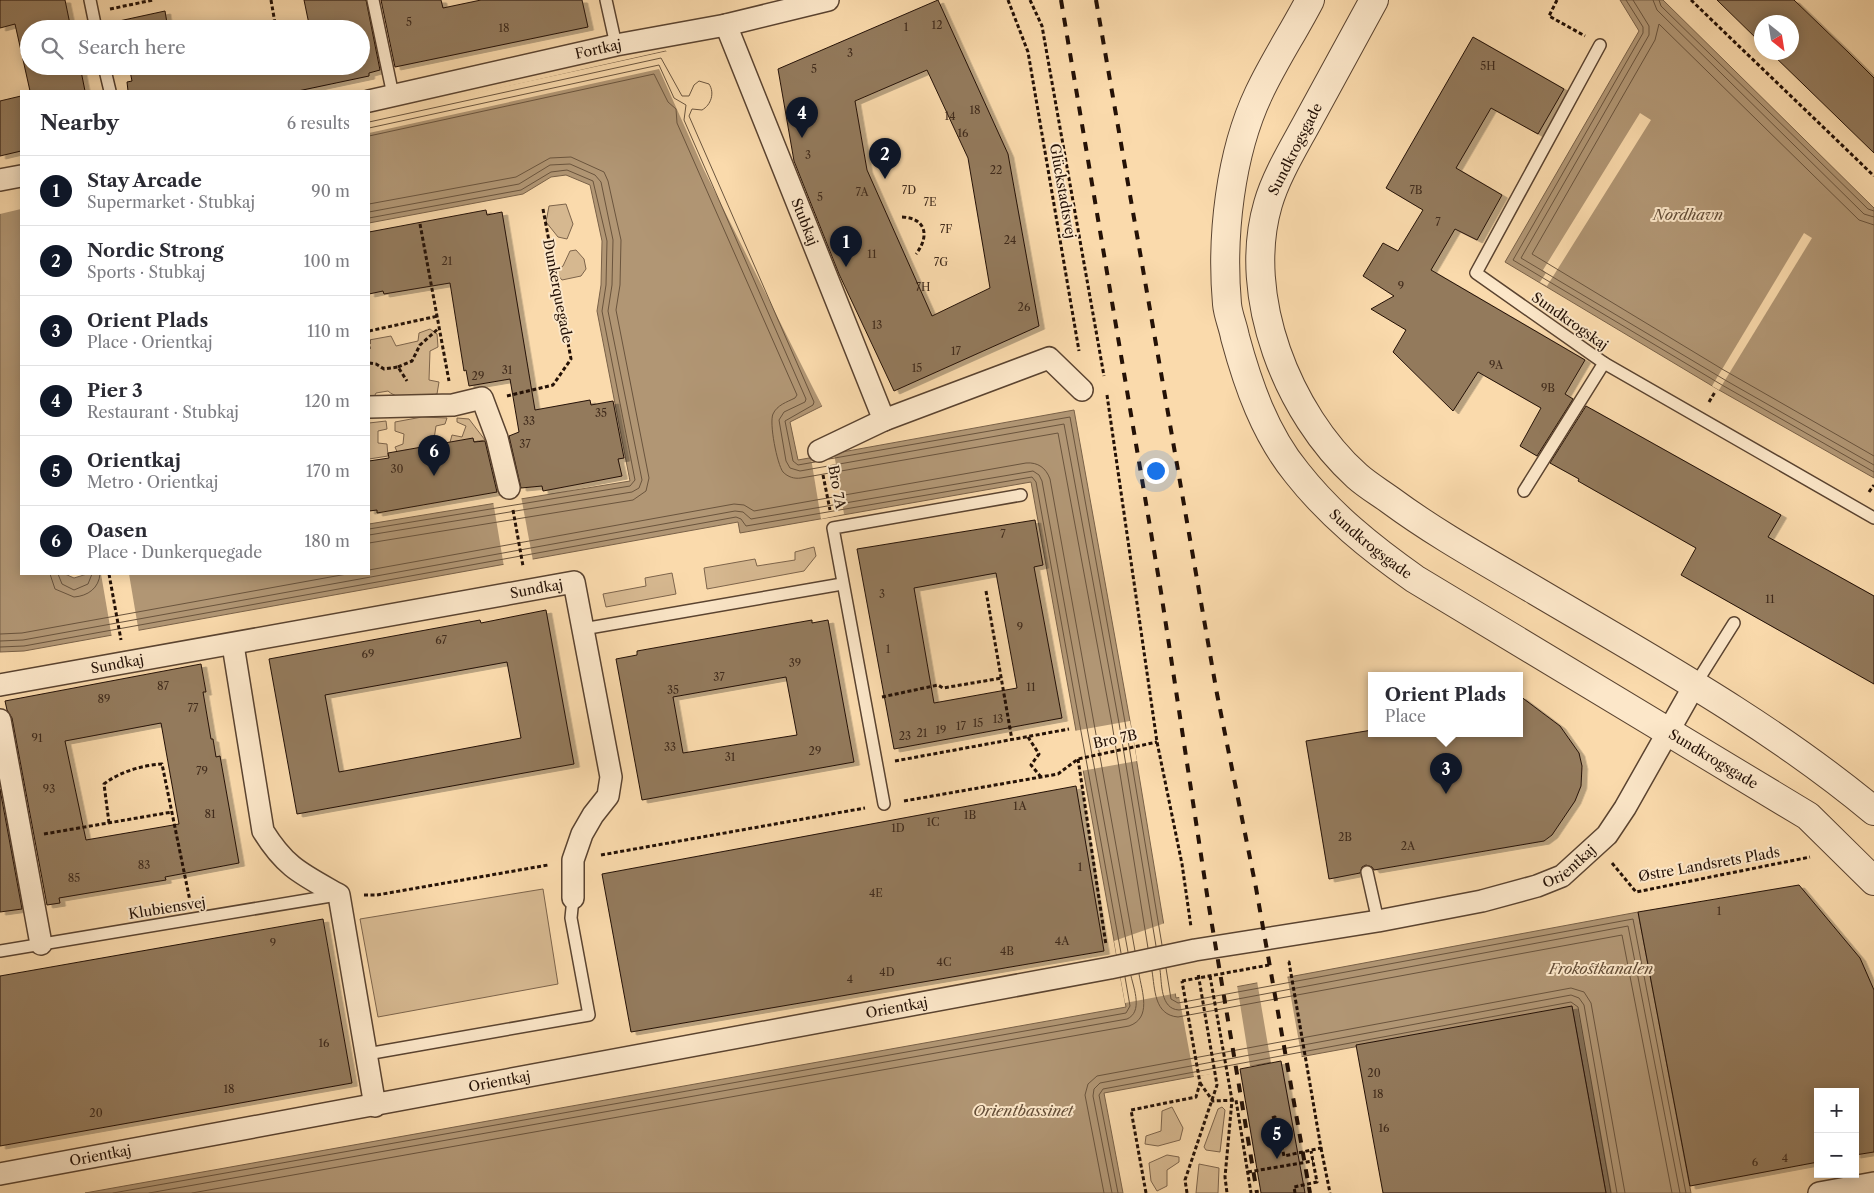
<!DOCTYPE html>
<html lang="en">
<head>
<meta charset="utf-8">
<style>
	:root { --surface:#fff; --page:#f2f2f3; --text:#2b2b33; --muted:#7c7c81; --line:#e1e1e2; --accent:#111827 }
	body { margin:0; font-family:"Libre Caslon Text",serif; background:var(--page); color:var(--text) }
	.controls { position:absolute; right:15px; bottom:15px; display:grid; overflow:hidden; border-radius:0px; box-shadow:0 2px 12px #0003 }
	.controls button { width:45px; height:45px; display:grid; place-items:center; padding:0; border:0; border-bottom:1px solid var(--line); background:var(--surface); color:var(--text); font:25px sans-serif }
	.compass { position:absolute; left:1754px; top:15px; width:45px; height:45px; border-radius:50%; background:var(--surface); box-shadow:0 2px 12px #0003; rotate:150deg }
	.you { position:absolute; left:1155px; top:470px; width:18px; height:18px; margin:-12px; border:4px solid #fff; border-radius:50%; background:#1a73e8; box-shadow:0 0 0 8px #1a73e833 }
	.badge { display:grid; place-items:center; width:32px; height:32px; border-radius:50%; background:var(--accent); color:#fff; font-size:16px; font-weight:700 }
	.pin { position:absolute; translate:-50% -41px; filter:drop-shadow(0 1px 2px #0008) }
	.pin::after { content:''; position:absolute; top:26px; width:18px; height:15px; background:inherit; clip-path:polygon(0 0,100% 0,50% 100%) }
	.popup { position:absolute; left:1368px; top:672px; width:155px; height:65px; box-sizing:border-box; display:grid; place-content:center; border-radius:0px; background:var(--surface); filter:drop-shadow(0 1px 4px #0005); font-size:16px; white-space:nowrap; color:var(--muted) }
	.popup b { font-size:19px; color:var(--text) }
	.popup::after { content:''; position:absolute; left:50%; top:100%; margin-left:-10px; border:10px solid transparent; border-top-color:var(--surface) }
	.list { margin:0; padding:0; list-style:none }
	h2 { display:flex; justify-content:space-between; align-items:center; height:65px; margin:0; padding:0 20px; font-size:21px }
	h2 small { font-size:16px; font-weight:400; color:var(--muted) }
	.list li { display:grid; grid-template-columns:32px 1fr auto; gap:15px; align-items:center; box-sizing:border-box; height:70px; padding:0 20px; border-top:1px solid var(--line) }
	.list b { display:block; font-size:19px; white-space:nowrap }
	.list p { margin:0; font-size:16px; white-space:nowrap; color:var(--muted) }
	.list em { font-size:16px; font-style:normal; color:var(--muted) }
	.icon { flex:none; width:28px; height:28px; fill:none; stroke:currentColor; stroke-width:2; stroke-linecap:round; stroke-linejoin:round }
	.map { position:relative; flex:none; width:1874px; height:1193px; overflow:hidden }
	.search { position:absolute; background:var(--surface); box-shadow:0 2px 12px #0003; left:20px; top:20px; width:350px; height:55px; display:flex; align-items:center; gap:12px; box-sizing:border-box; padding:0 18px; border-radius:28px; color:var(--muted); font-size:19px }
	.panel { position:absolute; background:var(--surface); box-shadow:0 2px 12px #0003; left:20px; top:90px; width:350px; height:485px; border-radius:0px }
	.map>svg:first-child { display:block }
</style>
</head>
<body>
<div class="map">
<svg width="1874" height="1193" viewBox="0 0 1874 1193">
	<defs>
		<filter id="shadow"><feDropShadow dx="5.5" dy="3" stdDeviation="0" flood-color="#0004"/></filter>
	</defs>
	<rect width="100%" height="100%" fill="#fadaac"/>
	<filter id="stains"><feTurbulence type="fractalNoise" baseFrequency=".004" numOctaves="4"/><feColorMatrix values="0 0 0 0 .2 0 0 0 0 .09 0 0 0 0 .02 0 0 0 .5 -.17"/></filter>
	<radialGradient id="worn" r=".72"><stop offset=".6" stop-color="#630" stop-opacity="0"/><stop offset="1" stop-color="#630" stop-opacity=".3"/></radialGradient>
	<g fill="#d6b890" stroke="#7d644b">
		<path d="M566 204 573 224 567 239 558 237 546 222 549 206Z"/>
		<path d="M576 250 584 259 586 269 581 276 562 280 555 272 563 266 570 251Z"/>
		<path d="M430 329 437 334 438 347 430 351 429 380 439 382 437 394C423 397 400 402 388 391L376 393 373 399 369 400V340L391 336 396 346 418 341 419 333Z"/>
		<path d="M422 417 447 418 445 424 436 426 434 439 442 440 443 446 422 447 398 454 395 447 403 444 404 434 395 431V422Z"/>
		<path d="M457 418 469 419 485 440 449 446 452 435 462 437 466 426 457 422Z"/>
		<path d="M386 421 387 429 378 431V443L387 444 388 456 369 459V423Z"/>
		<path d="M814 547 816 556 804 571 707 589 704 568 755 559 757 566 795 560V552Z"/>
		<path d="M672 573 676 594 606 607 603 594 646 586 645 578Z"/>
		<path d="M543 889 558 984 378 1017 360 919Z"/>
		<path d="M1172 1107 1183 1128 1180 1140 1158 1146 1145 1144 1146 1136 1161 1131 1162 1111Z"/>
		<path d="M1222 1107 1225 1110 1220 1152 1206 1150 1204 1147 1218 1109Z"/>
		<path d="M1167 1155 1179 1157V1162L1167 1170V1186L1157 1191 1151 1181 1149 1163Z"/>
		<path d="M1199 1164 1219 1168 1218 1193H1196Z"/>
	</g>
	<g fill="#b19674" stroke="#796148">
		<path d="M1620 0H1663L1874 208V478L1719 390 1505 262 1639 31Z"/>
		<path d="M666 51 822 406 790 422 798 460 1074 410 1130 721 1176 998 1638 912 1691 1193H1606L1572 1007 1104 1093 1123 1193H85L1126 1007 1031 482 740 533 738 522 24 651 0 652V200L21 195V574H65L74 578 87 574H369V524L630 481 597 311 601 285 602 241 590 185 566 175 551 177 523 194 369 223V118Z"/>
	</g>
	<g fill="#fadaac">
		<path d="M668 51 685 87 691 77 701 74 710 76 718 84 719 96 716 106 708 116 698 117 824 405 822 406 704 170 659 69 369 133V116Z"/>
		<path d="M1640 113 1651 120 1547 286 1540 282 1546 273 1543 270Z"/>
		<path d="M21 192V209L0 214V197Z"/>
		<path d="M1804 233 1812 238 1719 390 1712 386Z"/>
		<path d="M834 453 844 514 821 519 811 458Z"/>
		<path d="M521 496 533 561 504 567 493 501Z"/>
		<path d="M101 574H129L139 633 112 638Z"/>
		<path d="M1130 721 1137 761 1081 771 1074 731Z"/>
		<path d="M1165 923 1178 993 1125 1003 1114 941Z"/>
		<path d="M1287 975 1302 1059 1194 1077 1179 996 1237 985 1250 1066 1263 1065 1271 1063 1257 981Z"/>
	</g>
	<g fill="none" stroke-linecap="round" stroke-linejoin="round">
		<g stroke="#6a543d" stroke-width="1">
			<path d="M1626 0 1643 27V33L1513 260 1722 385 1874 472"/>
			<path d="M1633 0 1649 26V35L1521 258 1725 380 1874 465"/>
			<path d="M1653 0 1657 10 1864 214 1874 217"/>
			<path d="M1659 0 1661 6 1868 209 1874 211"/>
			<path d="M369 122 661 58 682 96H689L694 85 699 81 709 84C715 93 711 105 702 110L692 109 689 116 814 402 813 405 785 421 793 461 798 465 815 462"/>
			<path d="M369 128 659 65 674 98 686 105 684 120 806 399 805 402 784 412 779 420 786 461 790 468 800 471 1064 424 1119 723 1156 946"/>
			<path d="M369 136 654 74 668 102 676 109 677 123 797 395 795 398C787 402 777 405 773 414 769 423 777 464 783 472 788 477 794 479 801 478L1058 433 1112 724 1148 948"/>
			<path d="M369 204 516 177 550 158 571 157 604 172 608 181 621 240 620 285 616 310 649 478 646 491 633 500 369 543"/>
			<path d="M369 212 519 184 550 165 570 164 595 175 601 182 613 240 612 285 608 311 642 480 639 488 632 492 369 535"/>
			<path d="M369 218 521 190 551 172 567 170 593 181 607 241 606 285 602 311 635 480 630 486 369 529"/>
			<path d="M1874 225 1859 220 1659 24 1655 40 1532 254 1722 369 1874 456"/>
			<path d="M829 459 1070 417 1125 722 1162 945"/>
			<path d="M369 570 734 504 744 505 754 511 1026 463C1038 462 1046 468 1050 479L1135 951"/>
			<path d="M50 574 55 589 74 597C88 596 99 588 100 574"/>
			<path d="M58 574 62 584 74 590 88 584 92 574"/>
			<path d="M0 634 22 633 347 574"/>
			<path d="M0 641 23 640 735 511 743 512 751 519 1033 471 1039 475 1042 481 1128 952"/>
			<path d="M0 647 24 646 736 517 741 519 746 526 1032 477 1036 482 1121 953"/>
			<path d="M1166 968 1171 999 1178 1003 1633 919 1686 1193"/>
			<path d="M1160 970C1162 983 1160 1009 1179 1010L1628 926 1680 1193"/>
			<path d="M1152 971C1155 989 1154 1015 1178 1017L1622 935 1672 1193"/>
			<path d="M113 1193 1126 1013 1130 1006 1125 977"/>
			<path d="M149 1193 1127 1019C1143 1012 1134 989 1131 976"/>
			<path d="M192 1193 1129 1026C1152 1018 1142 992 1139 974"/>
			<path d="M1104 1193 1085 1095 1088 1084 1097 1076 1571 988 1584 992 1591 1003 1625 1193"/>
			<path d="M1112 1193 1093 1096 1094 1089 1100 1083 1571 995 1579 998 1584 1005 1617 1193"/>
			<path d="M1118 1193 1099 1095 1103 1089 1571 1002 1578 1007 1611 1193"/>
		</g>
	</g>
	<g fill="#937a5c" stroke="#241106" fill-rule="evenodd" filter="url(#shadow)">
		<path d="M0 0H65L71 29H29V66H80L85 91H30L15 24 0 28Z"/>
		<path d="M304 0H366L380 70 369 73V76L298 91H128L127 82 132 81 129 66H177L178 71 197 66H361V29H310Z"/>
		<path d="M381 0H441L443 8 481 0H582L588 27 395 67Z"/>
		<path d="M938 0 1008 154 1039 326 894 391 839 274 794 161 778 69ZM927 70 968 158 990 288 932 316 867 170 855 101Z"/>
		<path d="M1717 0H1794L1848 52 1874 78V153L1770 52H1792V22H1762V44Z"/>
		<path d="M165 11 168 29H121L119 21Z"/>
		<path d="M1473 37 1564 89 1538 134 1491 108 1456 168 1502 195 1477 240 1455 229 1431 270 1585 360 1565 394 1573 399 1537 456 1520 446 1541 408 1478 372 1453 411 1393 352 1406 330 1371 309 1394 296 1363 276 1383 243 1398 251 1423 210 1386 188Z"/>
		<path d="M21 96V151L0 156V101Z"/>
		<path d="M486 210 487 215 502 212 535 410 590 400 591 405 613 401 624 458 618 459 622 476 543 491 542 486 521 488 509 436 519 432 510 379 469 386 466 370 464 371 450 283 384 294 383 291 369 294V232Z"/>
		<path d="M1586 406 1781 515 1768 537 1874 596V684L1681 575 1696 548 1578 481 1579 479 1550 463Z"/>
		<path d="M473 438 474 442 485 441 497 492 377 513V510L369 511V461L389 458 388 453Z"/>
		<path d="M1035 520 1043 565 1034 567 1062 718 894 749 857 549ZM996 573 1017 688 934 703 914 588Z"/>
		<path d="M546 610 574 764 297 814 269 659 480 620 481 623ZM507 662 521 738 339 772 325 695Z"/>
		<path d="M812 620V623L828 620 854 762 642 800 616 659 637 655V651ZM786 677 797 735 683 753 673 697Z"/>
		<path d="M201 664 206 692H203L211 739H213L216 757 220 756 239 863 165 877 166 880 59 898 60 903 47 905 12 718 7 710 5 701ZM161 723 179 824 86 840 65 741Z"/>
		<path d="M1520 696 1560 726 1579 753 1582 766 1581 786 1575 801 1552 835 1544 841 1374 870 1372 867 1366 865 1362 867 1360 873 1329 879 1306 741 1372 730V733H1520Z"/>
		<path d="M1076 786 1104 951 631 1032 602 874Z"/>
		<path d="M0 789 22 909 0 912Z"/>
		<path d="M1799 885 1860 958 1874 990V1152L1855 1155V1092H1818V1162L1690 1186 1638 912Z"/>
		<path d="M323 919 352 1083 0 1146V976Z"/>
		<path d="M1572 1006 1606 1193H1383L1356 1045Z"/>
		<path d="M1281 1061 1305 1193H1261L1240 1069Z"/>
	</g>
	<g fill="none" stroke-linecap="round" stroke-linejoin="round">
		<defs>
			<g id="service">
				<path d="M90 0 96 29"/>
				<path d="M373 0 393 95"/>
				<path d="M606 0 616 45"/>
				<path d="M1600 45 1476 273 1604 363 1874 518"/>
				<path d="M104 66 110 91"/>
				<path d="M1524 491 1604 363"/>
				<path d="M583 629 842 584"/>
				<path d="M1695 685 1734 623"/>
				<path d="M884 804 833 528 1021 495"/>
				<path d="M1367 872 1378 921"/>
				<path d="M0 951 337 895"/>
				<path d="M367 1054 589 1015 571 918 573 898"/>
			</g>
			<g id="minor">
				<path id="s1" d="M726 25 884 420"/>
				<path id="s2" d="M369 101 616 45 726 25 828 0"/>
				<path d="M0 180 21 176"/>
				<path d="M369 407 453 405 482 398 497 438 509 488"/>
				<path d="M819 451 884 420 1049 358 1082 390"/>
				<path d="M233 645 263 831C286 868 302 874 339 895L375 1106"/>
				<path id="s3" d="M0 685 574 582 611 777 608 796 593 815 582 834 573 860V898"/>
				<path d="M0 720 41 944"/>
				<path id="s4" d="M0 1174 1110 968 1195 950 1378 921 1482 901 1537 886 1562 876 1607 835 1625 808 1694 686"/>
				<path d="M1819 1193 1874 1183"/>
			</g>
			<g id="tertiary">
				<path id="s5" d="M1310 0C1294 31 1274 61 1259 93 1230 154 1221 237 1227 304 1228 315 1233 326 1235 337 1248 385 1265 434 1297 473 1330 515 1371 548 1415 579L1808 816 1874 881"/>
				<path d="M1374 0C1352 40 1330 81 1308 121 1294 147 1276 176 1268 204 1241 296 1288 414 1357 476 1367 485 1379 492 1390 500 1436 534 1487 562 1536 591 1651 659 1771 725 1874 811"/>
			</g>
		</defs>
		<use href="#service" stroke="#5a4330" stroke-width="14"/>
		<use href="#minor" stroke="#5a4330" stroke-width="24"/>
		<use href="#tertiary" stroke="#5a4330" stroke-width="30"/>
		<g stroke="#241106" stroke-width="3" stroke-dasharray="4 2.5" stroke-linecap="butt">
			<path d="M271 0 276 29"/>
			<path d="M1008 0 1028 52 1079 351"/>
			<path d="M1030 0 1042 26 1104 376"/>
			<path d="M1557 0 1549 16 1585 36"/>
			<path d="M1691 0 1874 176"/>
			<path d="M110 9 153 0"/>
			<path d="M902 217C926 218 930 236 916 254"/>
			<path d="M420 224 449 381"/>
			<path d="M369 331 438 316"/>
			<path d="M369 340V349"/>
			<path d="M369 363 376 364 384 369 398 367 407 381"/>
			<path d="M398 367 412 361 420 345 439 328"/>
			<path d="M1107 395 1157 742 1182 864 1191 927"/>
			<path d="M507 396 553 385 571 359 543 209"/>
			<path d="M1709 402 1715 392"/>
			<path d="M823 475 830 510"/>
			<path d="M1869 492 1874 485"/>
			<path d="M513 510 523 566"/>
			<path d="M109 574 121 640"/>
			<path d="M986 591 1012 740"/>
			<path d="M882 697 938 685 943 688 1002 678"/>
			<path d="M1028 737 1039 754 1031 765 1041 777"/>
			<path d="M1078 759 1106 945"/>
			<path d="M895 761 1069 729"/>
			<path d="M904 801 1058 774 1078 759 1157 742"/>
			<path d="M109 823 104 784C119 772 143 765 162 764L190 901"/>
			<path d="M44 834 172 812"/>
			<path d="M601 855 865 808"/>
			<path d="M1612 863 1636 892 1810 857"/>
			<path d="M364 895H377L548 865"/>
			<path d="M1210 976 1232 1100 1225 1177 1227 1193"/>
			<path d="M1182 981 1269 965"/>
			<path d="M1200 1083 1213 1101 1236 1100 1251 1193"/>
			<path d="M1272 1118 1275 1117 1284 1156 1321 1148 1289 962H1288"/>
			<path d="M1321 1148 1330 1193"/>
			<path d="M1248 1172 1313 1161"/>
			<path d="M1146 1193 1131 1110 1196 1097 1200 1083 1182 981"/>
			<path d="M1187 1193 1185 1180 1217 1085 1198 973"/>
			<path d="M1295 1193 1294 1187 1317 1182 1311 1151"/>
		</g>
		<use href="#service" stroke="#fce7c9" stroke-width="11"/>
		<use href="#minor" stroke="#fce7c9" stroke-width="21"/>
		<use href="#tertiary" stroke="#fce7c9" stroke-width="28"/>
		<g stroke="#241106" stroke-width="4" stroke-dasharray="9 9" stroke-linecap="butt">
			<path d="M1061 0 1161 592 1208 901 1257 1193"/>
			<path d="M1096 0 1217 694 1256 888 1310 1193"/>
		</g>
	</g>
	<g text-anchor="middle" dominant-baseline="central" stroke-width="4" stroke-linejoin="round" paint-order="stroke">
		<g font-size="11" fill="#402b1c">
			<text x="409" y="22">5</text>
			<text x="937" y="25">12</text>
			<text x="906" y="27">1</text>
			<text x="504" y="28">18</text>
			<text x="850" y="53">3</text>
			<text x="1488" y="66">5H</text>
			<text x="814" y="69">5</text>
			<text x="975" y="110">18</text>
			<text x="950" y="116">14</text>
			<text x="963" y="133">16</text>
			<text x="808" y="155">3</text>
			<text x="996" y="170">22</text>
			<text x="909" y="190">7D</text>
			<text x="1416" y="190">7B</text>
			<text x="862" y="192">7A</text>
			<text x="820" y="197">5</text>
			<text x="930" y="202">7E</text>
			<text x="1438" y="222">7</text>
			<text x="946" y="229">7F</text>
			<text x="1010" y="240">24</text>
			<text x="872" y="254">11</text>
			<text x="447" y="261">21</text>
			<text x="941" y="262">7G</text>
			<text x="1401" y="286">9</text>
			<text x="923" y="287">7H</text>
			<text x="1024" y="307">26</text>
			<text x="877" y="325">13</text>
			<text x="956" y="351">17</text>
			<text x="1496" y="365">9A</text>
			<text x="917" y="368">15</text>
			<text x="507" y="370">31</text>
			<text x="478" y="376">29</text>
			<text x="1548" y="388">9B</text>
			<text x="601" y="413">35</text>
			<text x="529" y="421">33</text>
			<text x="525" y="444">37</text>
			<text x="397" y="469">30</text>
			<text x="1003" y="534">7</text>
			<text x="882" y="594">3</text>
			<text x="1770" y="599">11</text>
			<text x="1020" y="627">9</text>
			<text x="441" y="640">67</text>
			<text x="888" y="649">1</text>
			<text x="368" y="654">69</text>
			<text x="795" y="663">39</text>
			<text x="719" y="677">37</text>
			<text x="163" y="686">87</text>
			<text x="1031" y="687">11</text>
			<text x="673" y="690">35</text>
			<text x="104" y="699">89</text>
			<text x="193" y="708">77</text>
			<text x="998" y="719">13</text>
			<text x="978" y="723">15</text>
			<text x="961" y="726">17</text>
			<text x="941" y="730">19</text>
			<text x="922" y="733">21</text>
			<text x="905" y="736">23</text>
			<text x="37" y="738">91</text>
			<text x="670" y="747">33</text>
			<text x="815" y="751">29</text>
			<text x="730" y="757">31</text>
			<text x="202" y="771">79</text>
			<text x="49" y="789">93</text>
			<text x="1020" y="806">1A</text>
			<text x="210" y="814">81</text>
			<text x="970" y="815">1B</text>
			<text x="933" y="822">1C</text>
			<text x="898" y="828">1D</text>
			<text x="1345" y="837">2B</text>
			<text x="1408" y="846">2A</text>
			<text x="144" y="865">83</text>
			<text x="1080" y="867">1</text>
			<text x="74" y="878">85</text>
			<text x="876" y="893">4E</text>
			<text x="1719" y="911">1</text>
			<text x="1062" y="941">4A</text>
			<text x="273" y="943">9</text>
			<text x="1007" y="951">4B</text>
			<text x="944" y="962">4C</text>
			<text x="887" y="972">4D</text>
			<text x="850" y="979">4</text>
			<text x="324" y="1043">16</text>
			<text x="1374" y="1073">20</text>
			<text x="229" y="1089">18</text>
			<text x="1378" y="1094">18</text>
			<text x="96" y="1113">20</text>
			<text x="1384" y="1128">16</text>
			<text x="1785" y="1158">4</text>
			<text x="1755" y="1162">6</text>
		</g>
		<g font-size="14" fill="#241106" stroke="#fce7c9">
			<text stroke="none"><textPath href="#s2" startOffset="235">Fortkaj</textPath></text>
			<text transform="translate(1295 149) rotate(-63)">Sundkrogsgade</text>
			<text transform="translate(1063 191) rotate(80)">Glückstadtsvej</text>
			<text stroke="none"><textPath href="#s1" startOffset="212">Stubkaj</textPath></text>
			<text transform="translate(558 291) rotate(79)">Dunkerquegade</text>
			<text transform="translate(1570 321) rotate(35)">Sundkrogskaj</text>
			<text transform="translate(837 487) rotate(80)">Bro 7A</text>
			<text stroke="none"><textPath href="#s5" startOffset="609">Sundkrogsgade</textPath></text>
			<text stroke="none"><textPath href="#s3" startOffset="545">Sundkaj</textPath></text>
			<text stroke="none"><textPath href="#s3" startOffset="119">Sundkaj</textPath></text>
			<text transform="translate(1115 739) rotate(-12)">Bro 7B</text>
			<text stroke="none"><textPath href="#s5" startOffset="1014">Sundkrogsgade</textPath></text>
			<text transform="translate(1709 864) rotate(-10)">Østre Landsrets Plads</text>
			<text stroke="none"><textPath href="#s4" startOffset="1602">Orientkaj</textPath></text>
			<text transform="translate(167 908) rotate(-9)">Klubiensvej</text>
			<text stroke="none"><textPath href="#s4" startOffset="912">Orientkaj</textPath></text>
			<text stroke="none"><textPath href="#s4" startOffset="508">Orientkaj</textPath></text>
			<text stroke="none"><textPath href="#s4" startOffset="102">Orientkaj</textPath></text>
		</g>
		<g font-size="15" font-style="italic" fill="#634d37" stroke="#fce7c9">
			<text x="1688" y="214">Nordhavn</text>
			<text x="1601" y="968">Frokostkanalen</text>
			<text x="1023" y="1110">Orientbassinet</text>
		</g>
	</g>
	<rect width="100%" height="100%" filter="url(#stains)"/>
	<rect width="100%" height="100%" fill="url(#worn)"/>
</svg>
<div class="controls">
<button>+</button>
<button>−</button>
</div>
<svg class="compass" viewBox="-18 -18 36 36"><path d="M0-13l5 13h-10z" fill="#e53935"/><path d="M0 13l5-13h-10z" fill="#7c7c81"/></svg>
<div class="you"></div>
<div class="pin badge" style="left:846px;top:267px">1</div>
<div class="pin badge" style="left:885px;top:179px">2</div>
<div class="pin badge" style="left:1446px;top:794px">3</div>
<div class="popup"><b>Orient Plads</b>Place</div>
<div class="pin badge" style="left:802px;top:138px">4</div>
<div class="pin badge" style="left:1277px;top:1159px">5</div>
<div class="pin badge" style="left:434px;top:476px">6</div>
<div class="search"><svg class="icon" aria-label="search" viewBox="0 0 24 24"><circle cx="10" cy="10" r="6"/><path d="M15 15l6 6"/></svg>Search here</div>
<section class="panel">
<h2>Nearby<small>6 results</small></h2>
<ul class="list">
<li><span class="badge">1</span><div><b>Stay Arcade</b><p>Supermarket · Stubkaj</p></div><em>90 m</em></li>
<li><span class="badge">2</span><div><b>Nordic Strong</b><p>Sports · Stubkaj</p></div><em>100 m</em></li>
<li><span class="badge">3</span><div><b>Orient Plads</b><p>Place · Orientkaj</p></div><em>110 m</em></li>
<li><span class="badge">4</span><div><b>Pier 3</b><p>Restaurant · Stubkaj</p></div><em>120 m</em></li>
<li><span class="badge">5</span><div><b>Orientkaj</b><p>Metro · Orientkaj</p></div><em>170 m</em></li>
<li><span class="badge">6</span><div><b>Oasen</b><p>Place · Dunkerquegade</p></div><em>180 m</em></li>
</ul>
</section>
</div>
</body>
</html>
